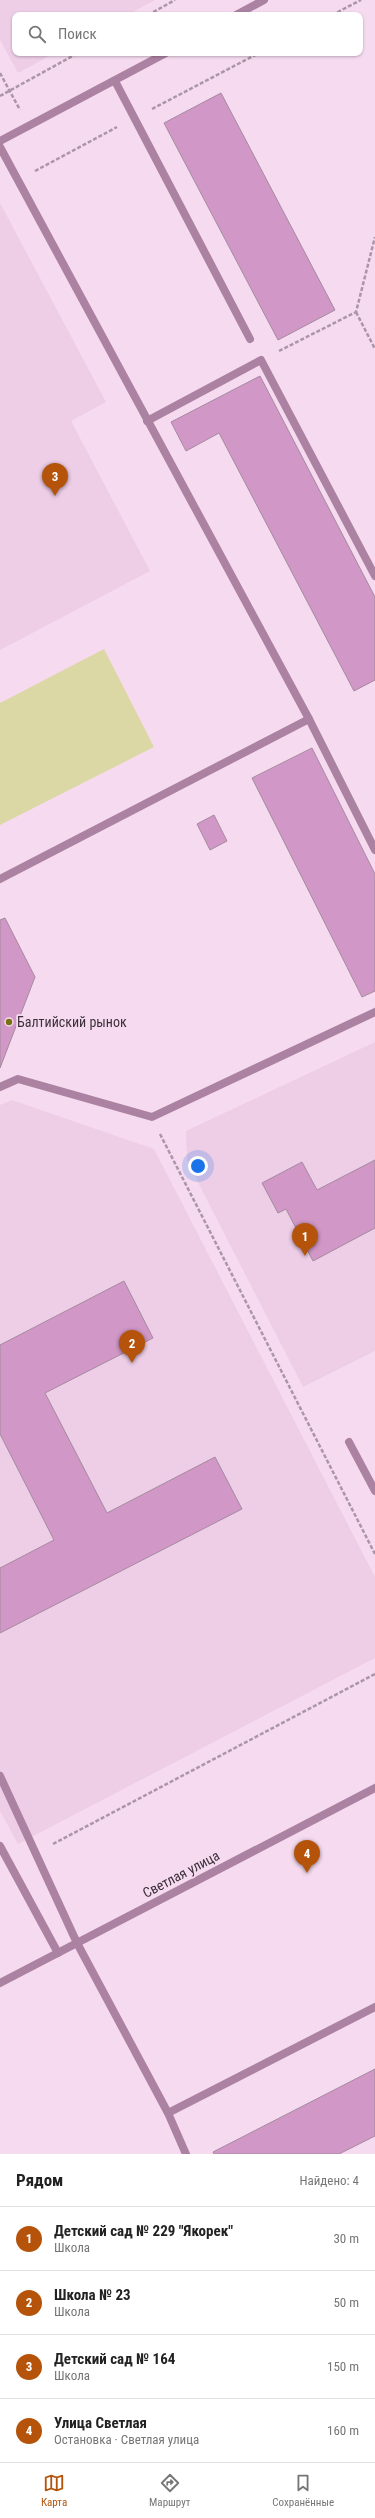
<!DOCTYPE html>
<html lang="ru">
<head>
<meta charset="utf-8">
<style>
	:root { --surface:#fff; --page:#f2f2f2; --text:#222; --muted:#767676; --line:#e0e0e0; --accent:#b45309 }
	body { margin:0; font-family:"Roboto Condensed",sans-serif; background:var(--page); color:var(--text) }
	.you { position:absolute; left:198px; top:1166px; width:14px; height:14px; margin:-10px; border:3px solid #fff; border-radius:50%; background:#1a73e8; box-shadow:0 0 0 6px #1a73e833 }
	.badge { display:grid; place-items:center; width:26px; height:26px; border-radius:50%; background:var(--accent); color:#fff; font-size:13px; font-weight:700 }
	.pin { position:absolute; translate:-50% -33px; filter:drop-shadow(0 1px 2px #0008) }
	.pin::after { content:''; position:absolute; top:21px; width:14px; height:12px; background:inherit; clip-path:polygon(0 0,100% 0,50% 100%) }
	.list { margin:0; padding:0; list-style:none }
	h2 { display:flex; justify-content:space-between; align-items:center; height:52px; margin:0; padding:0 16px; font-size:17px }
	h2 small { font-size:13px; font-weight:400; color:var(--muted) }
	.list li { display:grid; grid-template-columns:26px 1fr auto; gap:12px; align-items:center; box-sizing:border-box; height:64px; padding:0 16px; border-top:1px solid var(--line) }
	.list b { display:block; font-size:15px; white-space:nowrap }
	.list p { margin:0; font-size:13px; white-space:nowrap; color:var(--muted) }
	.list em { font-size:13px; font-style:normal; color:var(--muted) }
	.icon { flex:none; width:22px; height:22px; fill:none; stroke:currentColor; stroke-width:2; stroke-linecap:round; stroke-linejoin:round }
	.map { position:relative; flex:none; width:375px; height:2154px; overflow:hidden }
	.search { position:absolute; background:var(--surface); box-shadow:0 1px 3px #0004; left:12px; right:12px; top:12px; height:44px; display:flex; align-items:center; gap:10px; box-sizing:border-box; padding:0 14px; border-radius:8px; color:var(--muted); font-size:15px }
	.sheet { height:308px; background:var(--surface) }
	nav { display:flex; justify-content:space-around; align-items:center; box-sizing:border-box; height:56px; border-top:1px solid var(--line); background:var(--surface); font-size:11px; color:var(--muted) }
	nav a { display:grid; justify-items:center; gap:2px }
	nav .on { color:var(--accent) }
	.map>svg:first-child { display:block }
</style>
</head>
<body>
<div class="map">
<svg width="375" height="2154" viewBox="0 0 375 2154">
	<rect width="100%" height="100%" fill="#f6dbf0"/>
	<g fill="#eecde7">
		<path d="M0 0H155L127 15H15V53H55L18 73 0 40Z"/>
		<path d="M0 203 106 402 71 421 150 571 0 650Z"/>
		<path d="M375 1042V1351L303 1387 187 1161 186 1131Z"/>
		<path d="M12 1100 154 1149 375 1577V1658L18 1844 0 1811V1105Z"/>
	</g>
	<path fill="#dbd8a6" d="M104 649 154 747 0 825V703Z"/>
	<g fill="#d197c6" stroke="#a48b9e">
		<path d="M221 93 335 310 278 340 164 123Z"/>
		<path d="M260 376 375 597V680L354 691 219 433 186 451 171 422Z"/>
		<path d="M312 748 375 874V991L362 997 252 778Z"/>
		<path d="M214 815 227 841 210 850 197 824Z"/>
		<path d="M5 918 35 977 0 1068V920Z"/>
		<path d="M375 1160V1228L313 1261 286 1209 278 1213 262 1183 302 1162 317 1190Z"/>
		<path d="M124 1281 153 1338 45 1393 107 1513 215 1457 242 1509 0 1633V1568L54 1540 0 1434V1345Z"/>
		<path d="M375 2069V2136L339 2154H214L213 2152Z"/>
	</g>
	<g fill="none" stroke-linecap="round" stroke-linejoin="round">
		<g stroke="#ab96a7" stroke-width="2.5" stroke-dasharray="4 2" stroke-linecap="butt">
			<path d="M148 15 175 0"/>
			<path d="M332 15 361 0"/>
			<path d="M0 73 20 110"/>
			<path d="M0 96 78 53"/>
			<path d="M152 109 259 53"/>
			<path d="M35 171 117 127"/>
			<path d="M356 312 375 349"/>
			<path d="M279 351 356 312 375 237"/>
			<path d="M160 1134 375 1554"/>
			<path d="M53 1844 375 1674"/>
		</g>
		<g stroke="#ac82a3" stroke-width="8">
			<path d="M115 81 250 339"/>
			<path d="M0 147 309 719 375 850"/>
			<path d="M147 421 261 360 375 576"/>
			<path d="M0 879 309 719"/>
			<path d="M0 1087 18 1079 152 1117 375 1012"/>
			<path d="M349 1442 375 1491"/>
			<path d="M0 1776 77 1943 168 2113 186 2154"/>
			<path d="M0 1846 58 1953"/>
			<path d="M168 2113 375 2007"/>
		</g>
		<g stroke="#ac82a3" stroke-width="8">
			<path d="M236 15 264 0"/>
			<path d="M0 141 166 53"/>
			<path d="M0 1983 375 1788"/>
		</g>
	</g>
	<circle fill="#797214" stroke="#f6dbf0" stroke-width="1.5" cx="9" cy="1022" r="4"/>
	<g text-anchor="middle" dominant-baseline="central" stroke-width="3.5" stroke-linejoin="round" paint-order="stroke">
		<g font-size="14" fill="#3c313a" stroke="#f6dbf0" text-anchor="start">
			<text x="17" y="1022">Балтийский рынок</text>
		</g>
		<g font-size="14" fill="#3c313a" stroke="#f6dbf0">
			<text transform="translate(181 1874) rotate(-28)">Светлая улица</text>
		</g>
	</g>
</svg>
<div class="you"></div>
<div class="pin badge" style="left:305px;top:1256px">1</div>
<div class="pin badge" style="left:132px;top:1363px">2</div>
<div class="pin badge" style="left:55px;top:496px">3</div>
<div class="pin badge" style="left:307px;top:1873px">4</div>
<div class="search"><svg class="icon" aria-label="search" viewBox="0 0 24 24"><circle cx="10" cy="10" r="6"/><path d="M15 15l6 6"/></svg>Поиск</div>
</div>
<section class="sheet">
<h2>Рядом<small>Найдено: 4</small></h2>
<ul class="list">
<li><span class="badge">1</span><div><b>Детский сад № 229 &quot;Якорек&quot;</b><p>Школа</p></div><em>30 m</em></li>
<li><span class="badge">2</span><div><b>Школа № 23</b><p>Школа</p></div><em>50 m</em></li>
<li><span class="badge">3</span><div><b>Детский сад № 164</b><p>Школа</p></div><em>150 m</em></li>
<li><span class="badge">4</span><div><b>Улица Светлая</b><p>Остановка · Светлая улица</p></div><em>160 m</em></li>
</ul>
</section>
<nav>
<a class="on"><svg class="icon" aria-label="map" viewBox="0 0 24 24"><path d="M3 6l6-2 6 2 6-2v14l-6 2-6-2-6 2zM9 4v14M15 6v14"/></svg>Карта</a>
<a><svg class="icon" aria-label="directions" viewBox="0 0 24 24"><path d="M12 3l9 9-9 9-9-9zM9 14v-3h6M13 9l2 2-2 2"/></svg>Маршрут</a>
<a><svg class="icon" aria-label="saved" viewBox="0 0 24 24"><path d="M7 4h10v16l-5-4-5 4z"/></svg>Сохранённые</a>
</nav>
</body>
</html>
